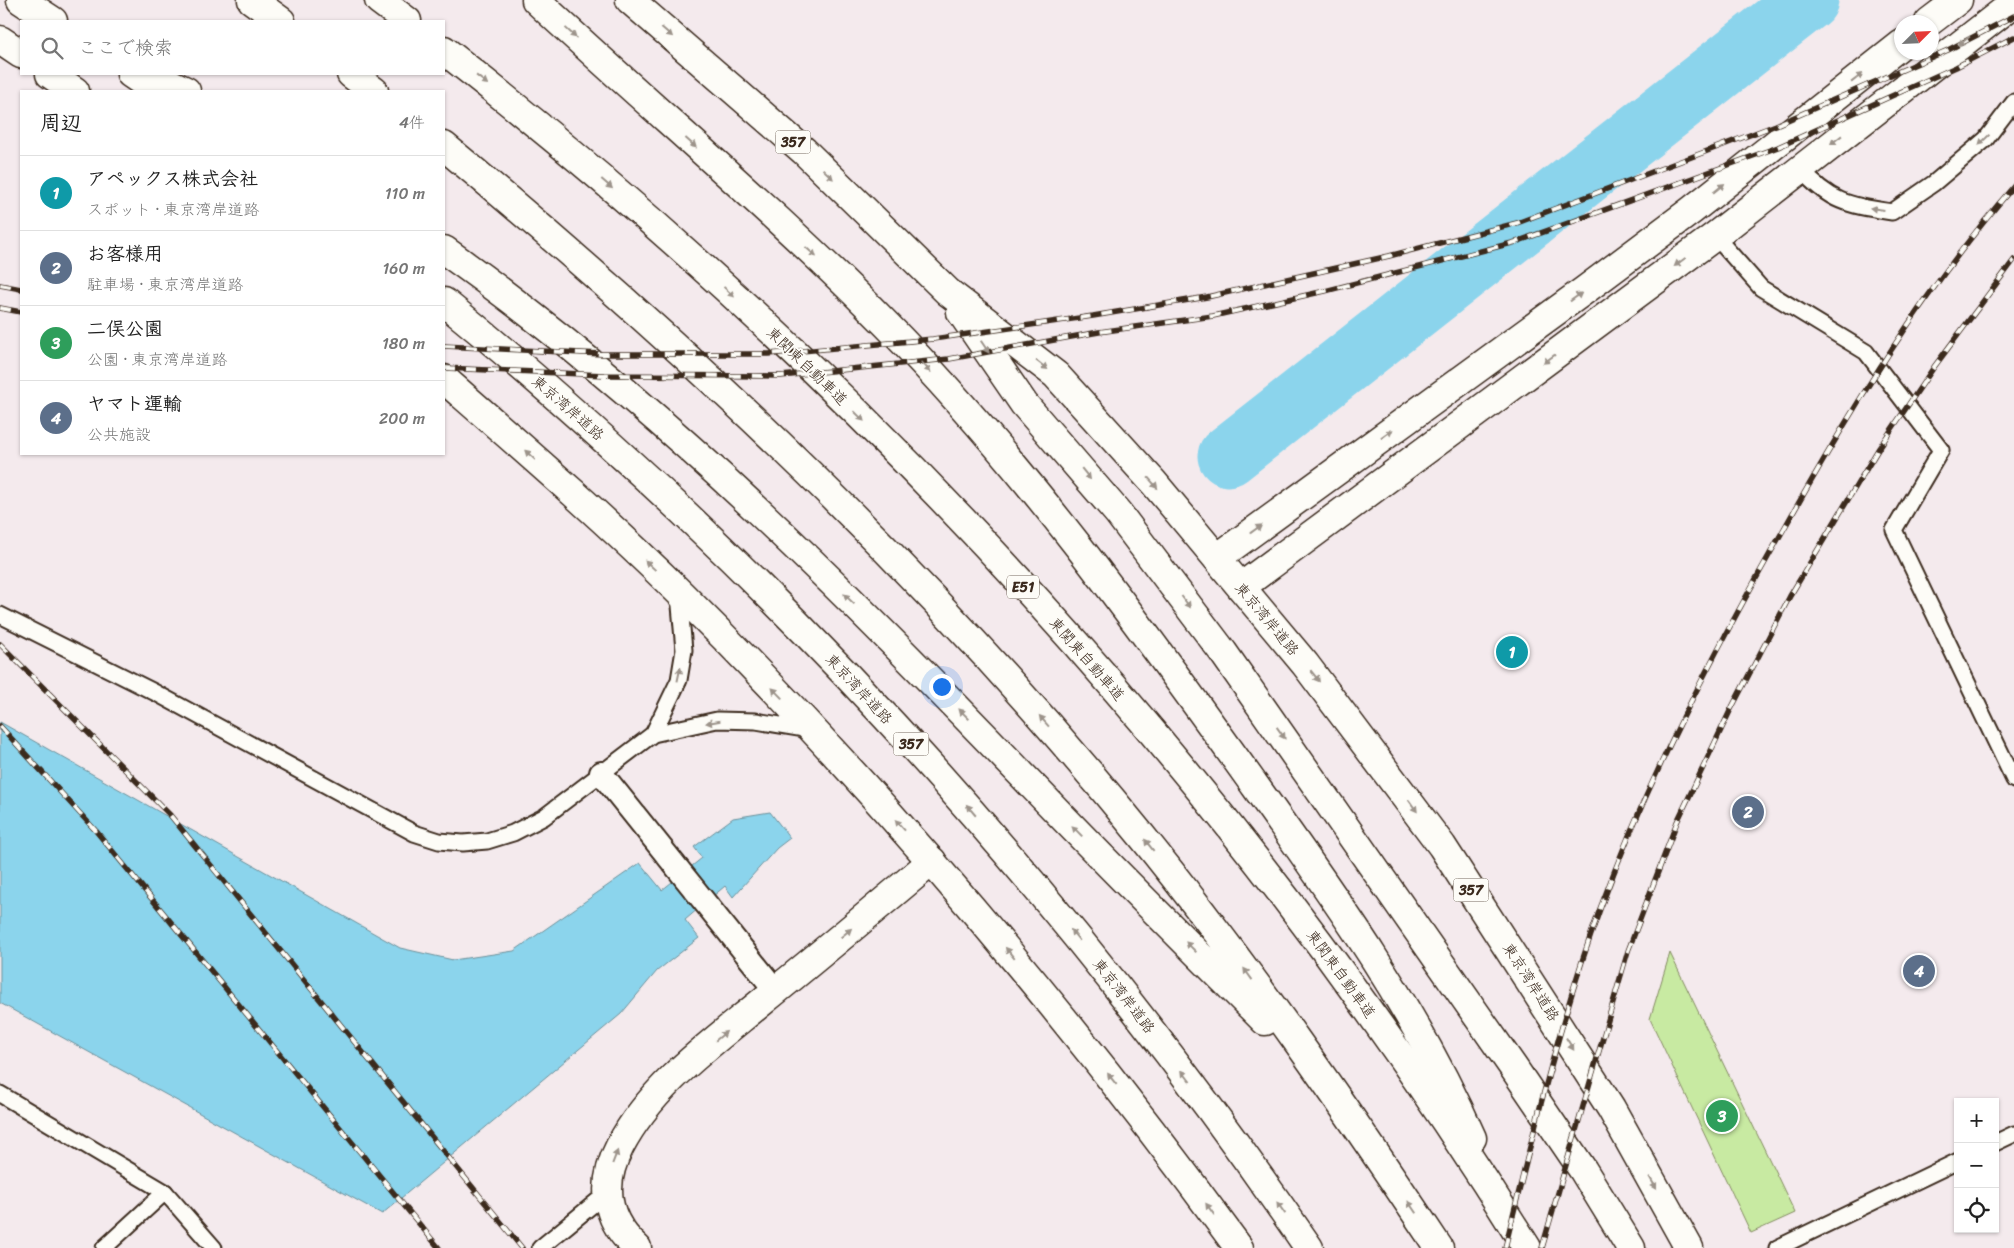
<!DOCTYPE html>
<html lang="ja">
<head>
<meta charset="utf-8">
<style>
	:root { --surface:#fff; --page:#f6f6f6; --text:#222; --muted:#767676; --line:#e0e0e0; --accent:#ea580c }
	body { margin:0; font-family:Sriracha,"Klee One",sans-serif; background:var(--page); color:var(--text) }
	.controls { position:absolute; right:15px; bottom:15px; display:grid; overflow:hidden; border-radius:0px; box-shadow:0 1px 4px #0004 }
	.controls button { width:45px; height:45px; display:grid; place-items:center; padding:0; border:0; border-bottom:1px solid var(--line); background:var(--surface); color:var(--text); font:25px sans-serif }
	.compass { position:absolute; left:1894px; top:15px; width:45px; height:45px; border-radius:50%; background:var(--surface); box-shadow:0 1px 4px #0004; rotate:66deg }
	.you { position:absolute; left:941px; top:686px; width:18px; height:18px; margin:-12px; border:4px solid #fff; border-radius:50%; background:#1a73e8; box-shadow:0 0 0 8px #1a73e833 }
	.badge { display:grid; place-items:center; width:32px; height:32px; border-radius:50%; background:var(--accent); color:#fff; font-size:16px; font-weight:700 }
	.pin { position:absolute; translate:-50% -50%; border:2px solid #fff; box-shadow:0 1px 5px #0006 }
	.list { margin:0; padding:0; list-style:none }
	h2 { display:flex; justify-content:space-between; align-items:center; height:65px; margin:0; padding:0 20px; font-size:21px }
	h2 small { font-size:16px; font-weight:400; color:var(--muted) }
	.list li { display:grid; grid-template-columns:32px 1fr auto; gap:15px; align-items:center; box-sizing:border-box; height:75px; padding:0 20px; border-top:1px solid var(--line) }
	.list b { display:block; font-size:19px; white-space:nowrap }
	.list p { margin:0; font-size:16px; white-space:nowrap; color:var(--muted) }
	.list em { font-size:16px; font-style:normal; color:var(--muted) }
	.icon { flex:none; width:28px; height:28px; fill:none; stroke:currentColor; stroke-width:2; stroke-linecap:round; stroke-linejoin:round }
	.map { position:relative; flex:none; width:2014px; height:1248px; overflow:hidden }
	.search { position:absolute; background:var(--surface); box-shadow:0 1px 4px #0004; left:20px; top:20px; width:425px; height:55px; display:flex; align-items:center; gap:12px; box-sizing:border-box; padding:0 18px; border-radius:0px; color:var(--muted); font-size:19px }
	.panel { position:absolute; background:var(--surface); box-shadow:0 1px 4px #0004; left:20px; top:90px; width:425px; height:365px; border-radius:0px }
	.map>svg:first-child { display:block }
</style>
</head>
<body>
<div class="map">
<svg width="2014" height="1248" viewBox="0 0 2014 1248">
	<rect width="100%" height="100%" fill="#f4eaed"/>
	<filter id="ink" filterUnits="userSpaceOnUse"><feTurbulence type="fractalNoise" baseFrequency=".02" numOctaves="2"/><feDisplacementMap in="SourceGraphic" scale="10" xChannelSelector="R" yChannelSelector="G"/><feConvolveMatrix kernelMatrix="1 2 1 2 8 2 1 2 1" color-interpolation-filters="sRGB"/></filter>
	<g filter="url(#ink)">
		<path fill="#c8eaa2" stroke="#828a60" d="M1670 953 1795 1213 1751 1233 1650 1019Z"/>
		<path fill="#8bd4ec" stroke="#6b909a" d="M0 722 400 948 453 960 514 951 640 863 662 890 702 858 694 847 733 818 770 812 790 838 777 848 733 897 725 886 685 920 699 938 657 971 621 1014 382 1214 0 1003Z"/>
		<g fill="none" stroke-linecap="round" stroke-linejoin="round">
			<path stroke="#8bd4ec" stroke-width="61" d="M1228 456 1808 0"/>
			<defs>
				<g id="service">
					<path d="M1800 169C1831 203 1848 205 1892 212L1934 183 1986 139 2014 102"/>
					<path d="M1715 236 1761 288 1866 352 1941 450 1894 530 2014 780"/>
					<path d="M0 615 156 693 414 833 439 841 463 843 487 841 513 833 544 817 653 734 717 720 756 721 810 730"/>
					<path d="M653 734 679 680 684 650 679 595"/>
					<path d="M0 1094 165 1192 214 1248"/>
					<path d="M1995 1143 2014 1134"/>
					<path d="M104 1248 165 1192"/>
					<path d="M540 1248 607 1193"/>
					<path d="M1777 1248 1958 1161"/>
				</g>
				<path id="pedestrian" d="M601 773 776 991"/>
				<path id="minor" d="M637 1248C605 1220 600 1184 620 1146 651 1086 712 1043 763 1001 820 955 876 908 932 861"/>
				<g id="tertiary">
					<path d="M1929 22 1958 0"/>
					<path d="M1217 558 1585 290 1692 210 1902 44"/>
					<path d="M1241 587 1715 236 2014 3"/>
				</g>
				<g id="trunk">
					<path d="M21 0 53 21"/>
					<path d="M630 0 804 151 948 292 1056 375 1154 483 1305 664 1442 846 1611 1108 1689 1248"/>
					<path d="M0 40 21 54"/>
					<path d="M50 74 75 91"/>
					<path d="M131 74 156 91"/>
					<path d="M444 302C526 368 605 439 682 511 917 733 1126 981 1309 1248"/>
					<path d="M961 312 1024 404 1118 513 1223 652 1513 1067 1583 1170 1631 1248"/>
					<path d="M444 379C524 449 605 519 681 594 885 796 1070 1016 1239 1248"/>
				</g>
				<g id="motorway">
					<path d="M252 0 281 21"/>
					<path d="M379 0 407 21"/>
					<path d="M536 0C651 108 775 211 886 324 1024 464 1139 624 1253 783 1334 896 1416 1010 1472 1138"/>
					<path d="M444 50C869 382 1243 790 1527 1248"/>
					<path d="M150 74 186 91"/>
					<path d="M351 74 374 91"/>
					<path d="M444 146C696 355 934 580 1141 835 1248 967 1345 1107 1439 1248"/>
					<path d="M444 250C670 410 862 609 1053 807 1123 880 1194 950 1265 1021"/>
				</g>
			</defs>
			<use href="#service" stroke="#3b2a1e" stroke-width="19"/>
			<use href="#pedestrian" stroke="#3b2a1e" stroke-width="26"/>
			<use href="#minor" stroke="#3b2a1e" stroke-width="31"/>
			<use href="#tertiary" stroke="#3b2a1e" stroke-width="31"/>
			<use href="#trunk" stroke="#3b2a1e" stroke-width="31"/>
			<use href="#motorway" stroke="#3b2a1e" stroke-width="31"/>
			<use href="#service" stroke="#fdfcf7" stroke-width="15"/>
			<use href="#pedestrian" stroke="#fdfcf7" stroke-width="22"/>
			<use href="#minor" stroke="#fdfcf7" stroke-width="28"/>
			<use href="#tertiary" stroke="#fdfcf7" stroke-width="28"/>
			<use href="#trunk" stroke="#fdfcf7" stroke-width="28"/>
			<use href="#motorway" stroke="#fdfcf7" stroke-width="28"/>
			<defs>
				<g id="rail">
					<path d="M0 285 21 289"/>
					<path d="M0 308 21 312"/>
					<path d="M444 346 602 354H769L933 339 1093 316 1207 297 1389 256 1517 223 1776 125 1948 50 2014 16"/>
					<path d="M444 368 605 375 781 376 949 359 1099 332 1213 316 1325 291 1516 242 1778 147 1956 67 2014 37"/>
					<path d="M0 644 170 815 522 1248"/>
					<path d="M0 726 96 831 439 1248"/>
					<path d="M1505 1248C1533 1134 1560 1019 1600 909 1649 776 1715 650 1785 527 1852 408 1924 289 2014 186"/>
					<path d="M1542 1248 1628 951 1677 822 1730 711 1790 596 1879 448 1934 367 2014 260"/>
				</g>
			</defs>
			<use href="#rail" stroke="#3b2a1e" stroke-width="5.5"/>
			<use href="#rail" stroke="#fdfcf7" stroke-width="4" stroke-dasharray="11" stroke-linecap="butt"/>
		</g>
		<defs><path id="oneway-solid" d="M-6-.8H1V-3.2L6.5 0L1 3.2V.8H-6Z" transform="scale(1.25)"/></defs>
		<g fill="#9c938a">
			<use href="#oneway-solid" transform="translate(667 32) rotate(41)"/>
			<use href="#oneway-solid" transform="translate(571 33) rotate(43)"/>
			<use href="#oneway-solid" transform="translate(1964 41) rotate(142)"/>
			<use href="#oneway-solid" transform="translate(1857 78) rotate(-38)"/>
			<use href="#oneway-solid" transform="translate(482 80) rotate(38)"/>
			<use href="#oneway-solid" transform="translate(1836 140) rotate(142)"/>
			<use href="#oneway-solid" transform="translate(1984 140) rotate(136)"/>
			<use href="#oneway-solid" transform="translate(691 143) rotate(42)"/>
			<use href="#oneway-solid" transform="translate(828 174) rotate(44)"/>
			<use href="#oneway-solid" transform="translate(607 184) rotate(41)"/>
			<use href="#oneway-solid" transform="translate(1719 188) rotate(-39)"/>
			<use href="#oneway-solid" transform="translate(1877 209) rotate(-172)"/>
			<use href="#oneway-solid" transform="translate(811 252) rotate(42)"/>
			<use href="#oneway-solid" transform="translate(1680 262) rotate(143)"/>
			<use href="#oneway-solid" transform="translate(729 292) rotate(43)"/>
			<use href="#oneway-solid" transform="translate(1576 297) rotate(-36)"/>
			<use href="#oneway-solid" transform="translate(985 347) rotate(56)"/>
			<use href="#oneway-solid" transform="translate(1549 359) rotate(144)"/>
			<use href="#oneway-solid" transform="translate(1042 365) rotate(38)"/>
			<use href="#oneway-solid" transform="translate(926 367) rotate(47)"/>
			<use href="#oneway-solid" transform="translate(859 416) rotate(45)"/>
			<use href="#oneway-solid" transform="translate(1387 434) rotate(-36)"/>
			<use href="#oneway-solid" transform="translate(530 455) rotate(-137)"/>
			<use href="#oneway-solid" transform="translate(1086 474) rotate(51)"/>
			<use href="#oneway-solid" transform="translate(1153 483) rotate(49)"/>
			<use href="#oneway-solid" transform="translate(1256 529) rotate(-36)"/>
			<use href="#oneway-solid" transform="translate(650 565) rotate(-137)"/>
			<use href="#oneway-solid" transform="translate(849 599) rotate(-136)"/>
			<use href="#oneway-solid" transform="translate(1186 602) rotate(53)"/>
			<use href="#oneway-solid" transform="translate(679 674) rotate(-78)"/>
			<use href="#oneway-solid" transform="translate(1315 676) rotate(52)"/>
			<use href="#oneway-solid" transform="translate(777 693) rotate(-134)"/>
			<use href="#oneway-solid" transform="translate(964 714) rotate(-135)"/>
			<use href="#oneway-solid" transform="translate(1044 721) rotate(-131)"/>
			<use href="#oneway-solid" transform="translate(713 722) rotate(171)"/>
			<use href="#oneway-solid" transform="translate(1281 733) rotate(55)"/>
			<use href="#oneway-solid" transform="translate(1413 806) rotate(54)"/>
			<use href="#oneway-solid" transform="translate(971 810) rotate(-130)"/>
			<use href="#oneway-solid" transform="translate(900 825) rotate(-132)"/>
			<use href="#oneway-solid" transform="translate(1077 831) rotate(-134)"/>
			<use href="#oneway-solid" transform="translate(1149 845) rotate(-128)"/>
			<use href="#oneway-solid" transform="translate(846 933) rotate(-40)"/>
			<use href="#oneway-solid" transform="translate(1075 935) rotate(-129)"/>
			<use href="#oneway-solid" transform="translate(1191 947) rotate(-135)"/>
			<use href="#oneway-solid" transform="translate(1010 953) rotate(-129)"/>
			<use href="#oneway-solid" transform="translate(1248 974) rotate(-126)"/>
			<use href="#oneway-solid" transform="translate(721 1036) rotate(-40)"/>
			<use href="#oneway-solid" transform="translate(1570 1044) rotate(58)"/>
			<use href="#oneway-solid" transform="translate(1186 1076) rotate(-127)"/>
			<use href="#oneway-solid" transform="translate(1112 1079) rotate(-128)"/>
			<use href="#oneway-solid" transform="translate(615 1157) rotate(-69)"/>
			<use href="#oneway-solid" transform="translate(1653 1183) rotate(60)"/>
			<use href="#oneway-solid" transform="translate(1412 1207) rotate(-124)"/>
			<use href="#oneway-solid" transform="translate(1281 1208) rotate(-125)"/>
			<use href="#oneway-solid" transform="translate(1210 1209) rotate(-126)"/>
		</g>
	</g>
	<g text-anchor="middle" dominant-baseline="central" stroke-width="4" stroke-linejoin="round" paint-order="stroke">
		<g fill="#fdfcf7" stroke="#75695f" stroke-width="1">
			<rect x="775.5" y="130.5" width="35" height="23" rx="4"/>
			<rect x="1007" y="575.5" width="32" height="23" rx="4"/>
			<rect x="893.5" y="732.5" width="35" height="23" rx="4"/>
			<rect x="1453.5" y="878.5" width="35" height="23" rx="4"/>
		</g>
		<g font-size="14" font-weight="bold" fill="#3b2a1e">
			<text x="793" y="142">357</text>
			<text x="1023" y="587">E51</text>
			<text x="911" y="744">357</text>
			<text x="1471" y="890">357</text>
		</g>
		<g font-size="15" fill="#3b2a1e" stroke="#fdfcf7">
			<text transform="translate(807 366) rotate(44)">東関東自動車道</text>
			<text transform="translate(568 408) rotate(41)">東京湾岸道路</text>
			<text transform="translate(1267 619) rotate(50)">東京湾岸道路</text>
			<text transform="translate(1087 659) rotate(49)">東関東自動車道</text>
			<text transform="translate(859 689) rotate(47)">東京湾岸道路</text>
			<text transform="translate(1341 974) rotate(54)">東関東自動車道</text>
			<text transform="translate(1531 982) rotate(57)">東京湾岸道路</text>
			<text transform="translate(1124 996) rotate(52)">東京湾岸道路</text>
		</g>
	</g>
</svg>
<div class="controls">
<button>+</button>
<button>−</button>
<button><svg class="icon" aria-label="locate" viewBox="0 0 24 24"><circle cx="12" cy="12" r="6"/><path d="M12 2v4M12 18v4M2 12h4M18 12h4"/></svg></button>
</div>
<svg class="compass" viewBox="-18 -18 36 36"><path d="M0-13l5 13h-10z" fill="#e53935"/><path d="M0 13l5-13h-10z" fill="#767676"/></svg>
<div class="you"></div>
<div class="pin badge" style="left:1512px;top:652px;background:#0f9aa8">1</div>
<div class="pin badge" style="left:1748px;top:812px;background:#5c6f8a">2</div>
<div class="pin badge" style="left:1722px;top:1116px;background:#2e9e5b">3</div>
<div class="pin badge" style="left:1919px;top:971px;background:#5c6f8a">4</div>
<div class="search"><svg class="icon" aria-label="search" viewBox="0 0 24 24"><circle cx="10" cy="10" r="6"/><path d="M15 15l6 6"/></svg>ここで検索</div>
<section class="panel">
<h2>周辺<small>4件</small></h2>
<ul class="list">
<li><span class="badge" style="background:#0f9aa8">1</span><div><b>アペックス株式会社</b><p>スポット · 東京湾岸道路</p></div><em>110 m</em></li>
<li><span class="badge" style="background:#5c6f8a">2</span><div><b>お客様用</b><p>駐車場 · 東京湾岸道路</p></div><em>160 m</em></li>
<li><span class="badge" style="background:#2e9e5b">3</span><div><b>二俣公園</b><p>公園 · 東京湾岸道路</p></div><em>180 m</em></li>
<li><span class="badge" style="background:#5c6f8a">4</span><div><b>ヤマト運輸</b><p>公共施設</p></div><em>200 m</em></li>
</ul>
</section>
</div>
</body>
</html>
